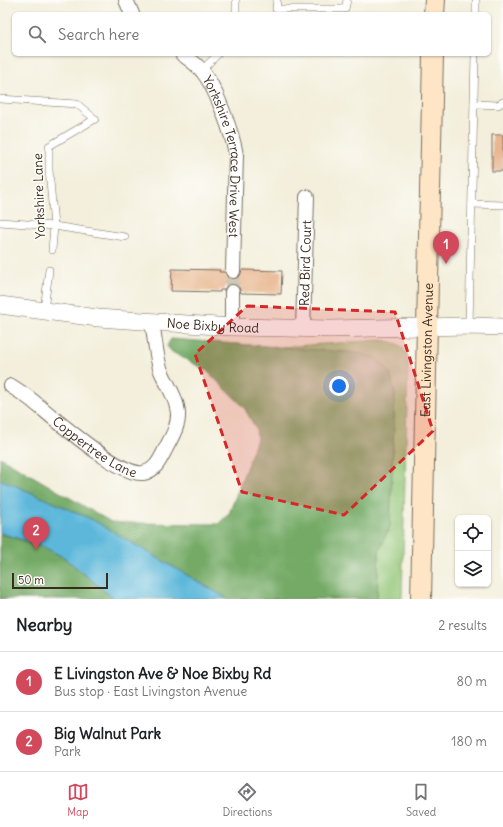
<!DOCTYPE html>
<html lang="en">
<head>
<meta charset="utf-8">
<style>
	:root { --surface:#fff; --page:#f2f2f2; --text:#202124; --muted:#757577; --line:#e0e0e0; --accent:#d1495b }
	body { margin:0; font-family:Delius,sans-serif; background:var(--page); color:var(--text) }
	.controls { position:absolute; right:12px; bottom:12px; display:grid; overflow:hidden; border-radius:6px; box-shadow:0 1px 3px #0004 }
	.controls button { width:36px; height:36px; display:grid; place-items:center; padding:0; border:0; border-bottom:1px solid var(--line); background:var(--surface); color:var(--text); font:20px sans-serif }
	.scale { position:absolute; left:12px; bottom:10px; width:96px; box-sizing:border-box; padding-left:4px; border:2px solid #3b2a1e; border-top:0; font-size:11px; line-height:14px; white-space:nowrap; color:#3b2a1e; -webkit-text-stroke:3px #fdfcf7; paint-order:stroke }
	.you { position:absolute; left:339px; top:386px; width:14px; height:14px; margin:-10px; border:3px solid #fff; border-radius:50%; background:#1a73e8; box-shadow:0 0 0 6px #1a73e833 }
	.badge { display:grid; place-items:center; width:26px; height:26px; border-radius:50%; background:var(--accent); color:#fff; font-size:13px; font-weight:700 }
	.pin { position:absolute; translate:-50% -33px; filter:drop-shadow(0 1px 2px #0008) }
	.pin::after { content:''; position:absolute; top:21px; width:14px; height:12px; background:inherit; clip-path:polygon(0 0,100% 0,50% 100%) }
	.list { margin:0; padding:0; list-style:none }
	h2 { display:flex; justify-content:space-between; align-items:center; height:52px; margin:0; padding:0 16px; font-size:17px }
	h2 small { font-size:13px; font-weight:400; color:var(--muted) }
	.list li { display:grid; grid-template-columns:26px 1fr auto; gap:12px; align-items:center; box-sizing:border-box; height:60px; padding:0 16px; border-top:1px solid var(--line) }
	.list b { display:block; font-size:15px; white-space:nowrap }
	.list p { margin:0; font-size:13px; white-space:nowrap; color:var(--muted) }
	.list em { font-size:13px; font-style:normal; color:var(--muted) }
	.icon { flex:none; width:22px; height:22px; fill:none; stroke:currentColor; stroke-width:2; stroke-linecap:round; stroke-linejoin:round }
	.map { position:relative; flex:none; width:503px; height:599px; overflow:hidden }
	.search { position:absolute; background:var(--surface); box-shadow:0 1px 3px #0004; left:12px; right:12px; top:12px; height:44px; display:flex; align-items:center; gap:10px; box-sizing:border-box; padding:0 14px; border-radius:6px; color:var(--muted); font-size:15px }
	.sheet { height:172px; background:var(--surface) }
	nav { display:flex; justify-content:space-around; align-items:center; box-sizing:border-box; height:56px; border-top:1px solid var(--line); background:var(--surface); font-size:11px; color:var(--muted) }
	nav a { display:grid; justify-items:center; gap:2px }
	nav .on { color:var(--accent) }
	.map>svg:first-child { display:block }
</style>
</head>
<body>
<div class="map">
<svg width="503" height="599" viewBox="0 0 503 599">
	<rect width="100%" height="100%" fill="#fdfcf7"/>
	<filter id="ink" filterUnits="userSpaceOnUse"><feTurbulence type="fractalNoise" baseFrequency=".025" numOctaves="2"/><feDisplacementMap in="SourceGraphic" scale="8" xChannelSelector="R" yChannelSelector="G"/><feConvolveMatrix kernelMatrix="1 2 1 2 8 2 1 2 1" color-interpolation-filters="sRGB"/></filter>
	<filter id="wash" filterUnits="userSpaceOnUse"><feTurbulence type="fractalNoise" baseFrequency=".012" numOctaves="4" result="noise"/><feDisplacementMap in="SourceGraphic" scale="16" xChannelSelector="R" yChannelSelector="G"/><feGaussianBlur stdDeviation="0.9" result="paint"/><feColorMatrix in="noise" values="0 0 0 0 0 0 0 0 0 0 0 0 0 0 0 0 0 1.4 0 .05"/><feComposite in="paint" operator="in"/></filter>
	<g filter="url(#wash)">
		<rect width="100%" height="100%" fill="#f3efdc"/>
		<path fill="#91c474" stroke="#667749" d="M382 340C398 343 404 344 408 361L402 599H377L379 551 390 525 395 394 390 373 281 347Z"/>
		<g fill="#74aa66" stroke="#586a42">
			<path d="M171 339 359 353 378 359 390 373 395 394 390 526 379 551 377 599H228L91 519 0 479V457L111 522 124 523 218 524 229 514 257 439 256 429 244 407 206 370 172 352 167 346Z"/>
			<path d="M0 534 40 545 65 558 114 599H0Z"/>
		</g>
		<path fill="#5cb7da" stroke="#4c707c" d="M0 479 91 519 228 599H114L65 558 40 545 0 533Z"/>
		<g id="blocks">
			<g fill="#e8b58e">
				<rect x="492" y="135" width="11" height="36"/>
				<path d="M172 269 220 270 219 272H225L228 278 233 279 240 276 242 270 282 271 281 294 241 293 239 287 232 284 227 285 224 290H220V292L171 291Z"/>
			</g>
		</g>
	</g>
	<g filter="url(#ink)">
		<use href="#blocks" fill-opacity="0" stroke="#7b6f60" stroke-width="1"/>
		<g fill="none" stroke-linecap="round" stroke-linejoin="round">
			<path stroke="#cec8b6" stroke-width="14" stroke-dasharray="14 7" stroke-linecap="butt" d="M232 292 233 271"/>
			<defs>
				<g id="service">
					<path d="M277 0 276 9H345L347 0"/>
					<path d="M236 14V0"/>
					<path d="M476 14V0"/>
					<path d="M202 70 218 54"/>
					<path d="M0 99 77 104 95 119 49 146V170L54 226 52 250"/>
					<path d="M474 104 498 105 503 102"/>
					<path d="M472 204 503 205"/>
					<path d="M0 222 54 226 125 237"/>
					<path d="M44 310 49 270"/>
					<path d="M469 326 475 54"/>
				</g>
				<g id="minor">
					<path d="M126 0 132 14"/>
					<path id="s1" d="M182 54C189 59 198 65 203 72 216 88 233 135 236 155L233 271"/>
					<path d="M232 327V292"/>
					<path id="s2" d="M303 329 307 197"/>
					<path id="s3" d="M11 386C19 391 27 396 34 402 54 418 119 476 143 473 155 471 160 460 165 450 171 438 179 426 178 413 177 398 167 385 161 371 156 358 155 337 152 323"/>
				</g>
				<g id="tertiary">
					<path id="s4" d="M0 305 98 318 232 327 330 329 469 326 503 327"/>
				</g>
				<g id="secondary">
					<path d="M434 14 435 0"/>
					<path id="s5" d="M421 599 433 54"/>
				</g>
			</defs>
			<use href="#service" stroke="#7b6f60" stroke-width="8"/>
			<use href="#minor" stroke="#7b6f60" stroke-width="16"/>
			<use href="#tertiary" stroke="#7b6f60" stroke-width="18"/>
			<use href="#secondary" stroke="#7b6f60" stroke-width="22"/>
			<use href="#service" stroke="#fff" stroke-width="7"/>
			<use href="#minor" stroke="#fff" stroke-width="14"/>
			<use href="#tertiary" stroke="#fff" stroke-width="17"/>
			<use href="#secondary" stroke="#fde5c5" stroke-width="20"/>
		</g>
	</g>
	<path fill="#d62828" fill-opacity="0.2" stroke="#d62828" stroke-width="3" stroke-dasharray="8 5" stroke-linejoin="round" d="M247 306 395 312 433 431 344 515 242 492 195 354Z"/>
	<g text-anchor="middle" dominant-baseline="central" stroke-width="3.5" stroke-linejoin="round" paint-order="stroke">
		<g font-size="13" fill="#3b2a1e" stroke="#fdfcf7">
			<text stroke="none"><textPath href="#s1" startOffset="117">Yorkshire Terrace Drive West</textPath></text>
			<text transform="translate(39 196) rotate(-92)">Yorkshire Lane</text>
			<text stroke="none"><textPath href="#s2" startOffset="66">Red Bird Court</textPath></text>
			<text stroke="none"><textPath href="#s4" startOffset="214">Noe Bixby Road</textPath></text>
			<text stroke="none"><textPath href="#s5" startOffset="249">East Livingston Avenue</textPath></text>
			<text stroke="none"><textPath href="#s3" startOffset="104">Coppertree Lane</textPath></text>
		</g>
	</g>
</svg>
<div class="controls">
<button><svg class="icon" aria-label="locate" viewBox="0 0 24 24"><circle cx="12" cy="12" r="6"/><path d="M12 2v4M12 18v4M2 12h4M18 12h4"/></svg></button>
<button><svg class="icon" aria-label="layers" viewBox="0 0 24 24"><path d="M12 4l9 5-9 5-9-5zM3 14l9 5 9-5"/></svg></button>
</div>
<div class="scale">50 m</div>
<div class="you"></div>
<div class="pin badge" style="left:446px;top:264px">1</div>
<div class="pin badge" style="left:36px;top:550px">2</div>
<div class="search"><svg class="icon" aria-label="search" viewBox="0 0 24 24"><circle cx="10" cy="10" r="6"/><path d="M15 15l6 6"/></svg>Search here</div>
</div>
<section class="sheet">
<h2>Nearby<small>2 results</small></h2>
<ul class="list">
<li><span class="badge">1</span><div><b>E Livingston Ave &amp; Noe Bixby Rd</b><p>Bus stop · East Livingston Avenue</p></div><em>80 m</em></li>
<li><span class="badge">2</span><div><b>Big Walnut Park</b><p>Park</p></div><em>180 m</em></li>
</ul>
</section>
<nav>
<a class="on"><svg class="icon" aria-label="map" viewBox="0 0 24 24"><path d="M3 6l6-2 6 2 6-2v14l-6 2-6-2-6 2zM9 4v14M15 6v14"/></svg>Map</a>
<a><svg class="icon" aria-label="directions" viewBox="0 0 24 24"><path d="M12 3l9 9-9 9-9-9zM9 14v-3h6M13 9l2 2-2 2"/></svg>Directions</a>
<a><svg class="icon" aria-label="saved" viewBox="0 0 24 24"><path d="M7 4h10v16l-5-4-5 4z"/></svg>Saved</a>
</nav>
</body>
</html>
